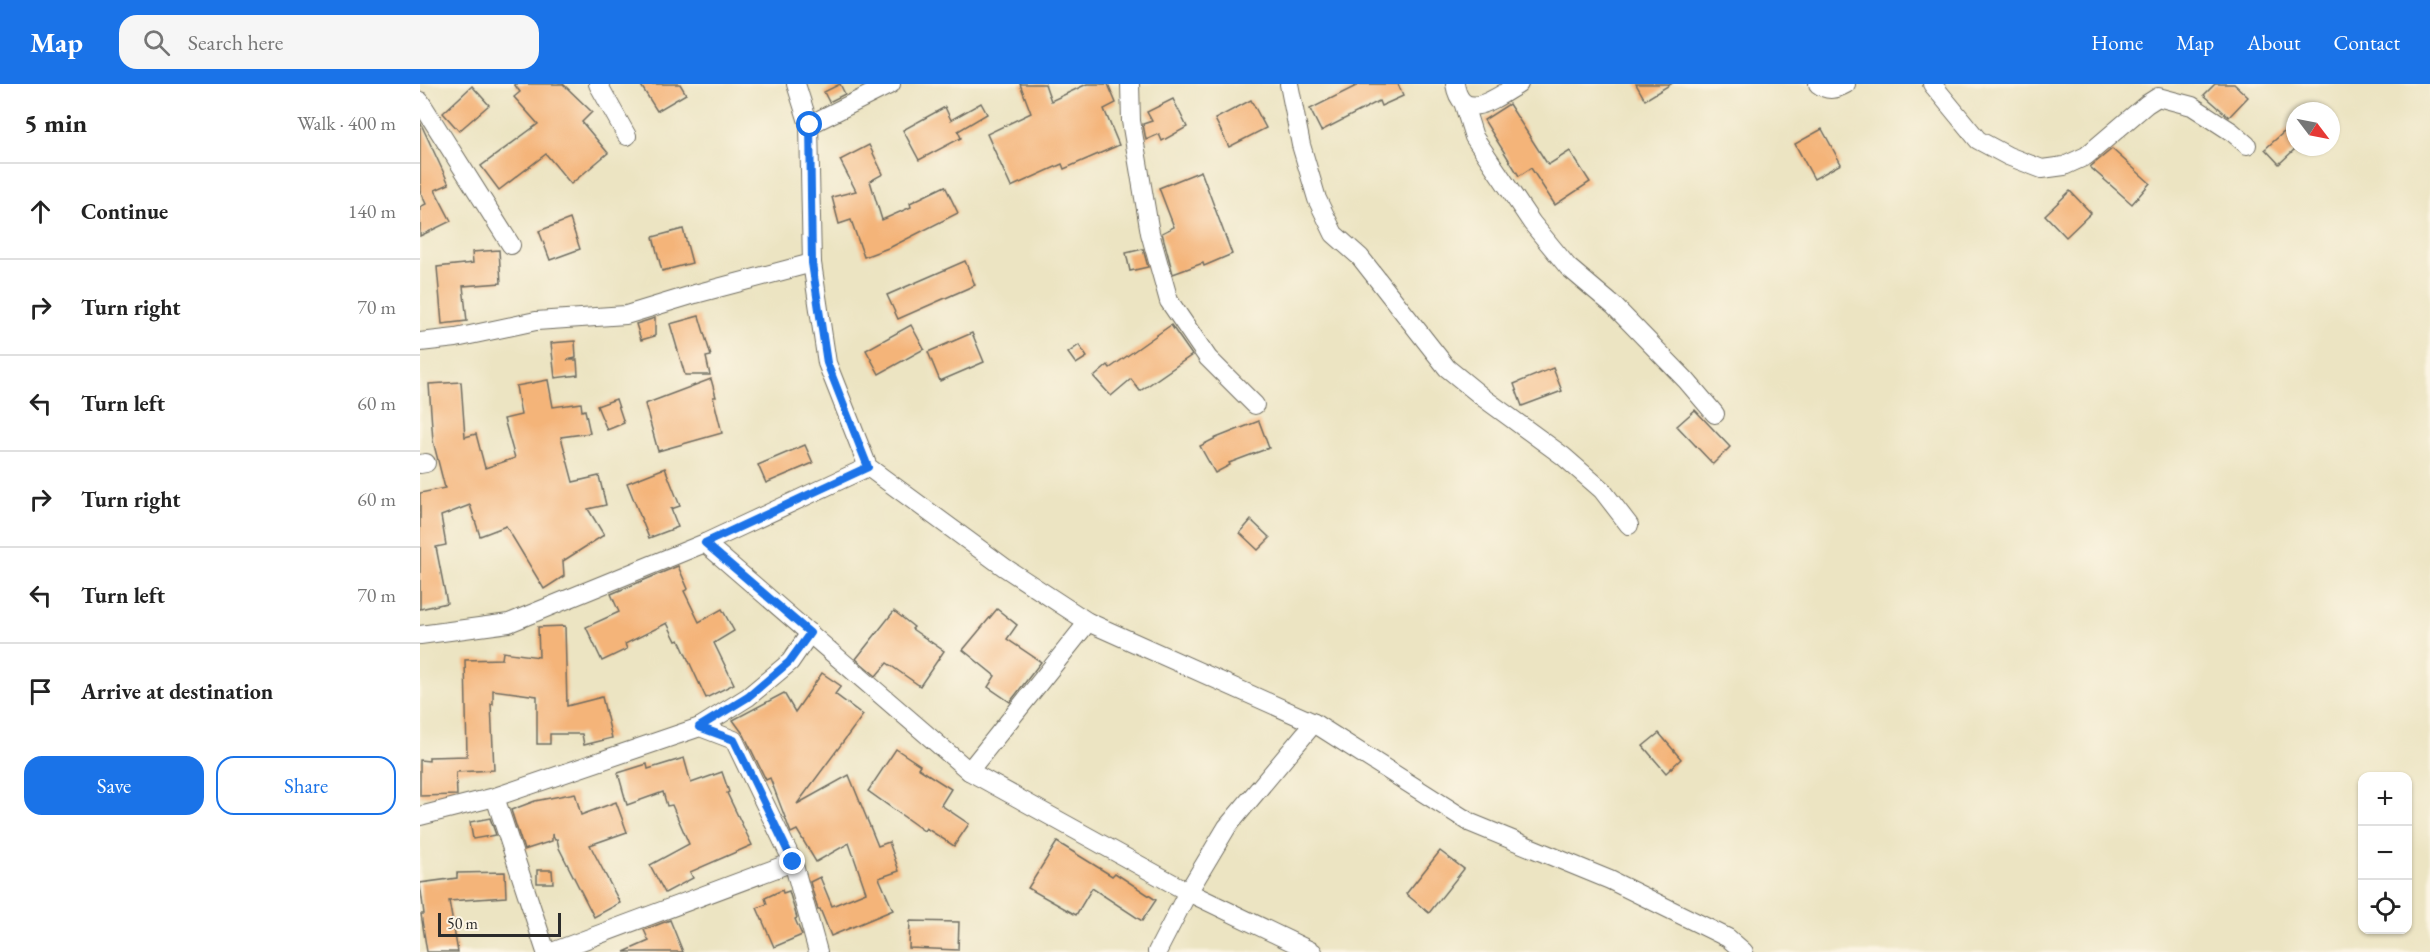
<!DOCTYPE html>
<html lang="en">
<head>
<meta charset="utf-8">
<style>
	:root { --surface:#fff; --page:#f6f6f6; --text:#222; --muted:#767676; --line:#e0e0e0; --accent:#1a73e8 }
	body { margin:0; font-family:"EB Garamond",serif; background:var(--page); color:var(--text) }
	.controls { position:absolute; right:18px; bottom:18px; display:grid; overflow:hidden; border-radius:12px; box-shadow:0 2px 4px #0004 }
	.controls button { width:54px; height:54px; display:grid; place-items:center; padding:0; border:0; border-bottom:2px solid var(--line); background:var(--surface); color:var(--text); font:30px sans-serif }
	.compass { position:absolute; left:1866px; top:18px; width:54px; height:54px; border-radius:50%; background:var(--surface); box-shadow:0 2px 4px #0004; rotate:122deg }
	.scale { position:absolute; left:18px; bottom:15px; width:123px; box-sizing:border-box; padding-left:6px; border:3px solid #2b2b2b; border-top:0; font-size:16px; line-height:21px; white-space:nowrap; color:#2b2b2b; -webkit-text-stroke:4px #fcf5e5; paint-order:stroke }
	.stop { position:absolute; width:18px; height:18px; margin:-14px; border:4px solid #1a73e8; border-radius:50%; background:#fff }
	.stop.end { background:#1a73e8; border-color:#fff; box-shadow:0 2px 6px #0008 }
	.list { margin:0; padding:0; list-style:none }
	h2 { display:flex; justify-content:space-between; align-items:center; height:78px; margin:0; padding:0 24px; font-size:26px }
	h2 small { font-size:20px; font-weight:400; color:var(--muted) }
	.list li { display:grid; grid-template-columns:39px 1fr auto; gap:18px; align-items:center; box-sizing:border-box; height:96px; padding:0 24px; border-top:2px solid var(--line) }
	.list b { display:block; font-size:22px; white-space:nowrap }
	.list em { font-size:20px; font-style:normal; color:var(--muted) }
	.actions { display:flex; gap:12px; padding:18px 24px }
	.actions a { flex:1; padding:14px 0; border:2px solid var(--accent); border-radius:18px; text-align:center; font-size:21px; color:var(--accent) }
	.actions .main { background:var(--accent); color:#fff }
	.icon { flex:none; width:33px; height:33px; fill:none; stroke:currentColor; stroke-width:2; stroke-linecap:round; stroke-linejoin:round }
	.map { position:relative; flex:none; width:2010px; height:868px; overflow:hidden }
	header { display:flex; align-items:center; gap:36px; box-sizing:border-box; height:84px; padding:0 30px; background:var(--accent); color:#fff }
	header strong { font-size:28px }
	nav { display:flex; gap:33px; margin-inline-start:auto; font-size:21px }
	.search { width:420px; height:54px; background:var(--page); display:flex; align-items:center; gap:15px; box-sizing:border-box; padding:0 21px; border-radius:18px; color:var(--muted); font-size:22px }
	main { display:flex }
	aside { flex:1; background:var(--surface) }
	.map>svg:first-child { display:block }
</style>
</head>
<body>
<header>
<strong>Map</strong>
<div class="search"><svg class="icon" aria-label="search" viewBox="0 0 24 24"><circle cx="10" cy="10" r="6"/><path d="M15 15l6 6"/></svg>Search here</div>
<nav><a>Home</a><a>Map</a><a>About</a><a>Contact</a></nav>
</header>
<main>
<aside>
<h2>5 min<small>Walk · 400 m</small></h2>
<ul class="list">
<li><svg class="icon" aria-label="ahead" viewBox="0 0 24 24"><path d="M12 20V5M6 11l6-6 6 6"/></svg><div><b>Continue</b></div><em>140 m</em></li>
<li><svg class="icon" aria-label="right" viewBox="0 0 24 24"><path d="M7 20v-9h11M14 6l5 5-5 5"/></svg><div><b>Turn right</b></div><em>70 m</em></li>
<li><svg class="icon" aria-label="left" viewBox="0 0 24 24"><path d="M17 20v-9H6M10 6l-5 5 5 5"/></svg><div><b>Turn left</b></div><em>60 m</em></li>
<li><svg class="icon" aria-label="right" viewBox="0 0 24 24"><path d="M7 20v-9h11M14 6l5 5-5 5"/></svg><div><b>Turn right</b></div><em>60 m</em></li>
<li><svg class="icon" aria-label="left" viewBox="0 0 24 24"><path d="M17 20v-9H6M10 6l-5 5 5 5"/></svg><div><b>Turn left</b></div><em>70 m</em></li>
<li><svg class="icon" aria-label="arrive" viewBox="0 0 24 24"><path d="M6 21V4h12l-3 4 3 4H6"/></svg><div><b>Arrive at destination</b></div></li>
</ul>
<div class="actions"><a class="main">Save</a><a>Share</a></div>
</aside>
<div class="map">
<svg width="2010" height="868" viewBox="0 0 2010 868">
	<rect width="100%" height="100%" fill="#fcf5e5"/>
	<filter id="ink" filterUnits="userSpaceOnUse"><feTurbulence type="fractalNoise" baseFrequency=".0167" numOctaves="2"/><feDisplacementMap in="SourceGraphic" scale="12" xChannelSelector="R" yChannelSelector="G"/><feConvolveMatrix kernelMatrix="1 2 1 2 8 2 1 2 1" color-interpolation-filters="sRGB"/></filter>
	<filter id="wash" filterUnits="userSpaceOnUse"><feTurbulence type="fractalNoise" baseFrequency=".008" numOctaves="4" result="noise"/><feDisplacementMap in="SourceGraphic" scale="24" xChannelSelector="R" yChannelSelector="G"/><feGaussianBlur stdDeviation="1.35" result="paint"/><feColorMatrix in="noise" values="0 0 0 0 0 0 0 0 0 0 0 0 0 0 0 0 0 1.4 0 .05"/><feComposite in="paint" operator="in"/></filter>
	<g filter="url(#wash)">
		<rect width="100%" height="100%" fill="#ece4c2"/>
		<g id="blocks">
			<g fill="#f4b479">
				<path d="M94 0H143L172 28 162 38 188 69 151 100 126 70 79 106 61 82 118 40 94 13 100 8Z"/>
				<path d="M220 0H260L266 10 237 27Z"/>
				<path d="M420 0 425 10 409 18 404 8Z"/>
				<path d="M600 0H625L631 17 667 0H688L696 19 684 25 699 61 644 85 642 80 591 103 567 50 611 29Z"/>
				<path d="M940 0H978L983 12 961 22 959 17 901 47 890 25Z"/>
				<path d="M1216 0H1251L1225 16Z"/>
				<path d="M1795 0H1814L1828 13 1809 33 1784 11Z"/>
				<path d="M52 2 69 21 39 47 23 29Z"/>
				<path d="M753 15 767 43 742 57 739 50 726 56 723 40 732 37 727 28Z"/>
				<path d="M831 16 846 44 809 63 795 35Z"/>
				<path d="M561 19 567 30 538 47 541 54 499 76 483 46 525 23 531 36Z"/>
				<path d="M1089 20 1128 81 1150 67 1170 98 1135 121 1111 84 1099 92 1064 36Z"/>
				<path d="M0 38 29 100 15 106 31 137 0 152V123L6 120 0 107Z"/>
				<path d="M1875 38V65L1859 80 1845 65Z"/>
				<path d="M1402 45 1421 80 1394 95 1375 60Z"/>
				<path d="M449 61 463 90 450 97 462 136 491 123 490 119 525 102 538 129 471 163 444 173 431 136 419 140 412 113 436 107 420 76Z"/>
				<path d="M1692 65 1730 99 1712 120 1670 83Z"/>
				<path d="M781 87 812 170 784 182 783 179 753 190 742 149 754 143 739 104Z"/>
				<path d="M1650 107 1671 129 1646 153 1625 131Z"/>
				<path d="M150 135 160 165 130 176 119 147Z"/>
				<path d="M263 145 272 179 242 187 233 153Z"/>
				<path d="M723 165 728 183 710 187 706 169Z"/>
				<path d="M79 166 81 199 43 202 47 237 22 240 17 183 53 179 52 168Z"/>
				<path d="M545 177 555 201 478 235 467 211Z"/>
				<path d="M279 232 291 272 286 273 290 291H265L250 240Z"/>
				<path d="M235 234V252L221 256 216 240Z"/>
				<path d="M491 241 504 265 459 290 446 266Z"/>
				<path d="M751 241 772 271 720 307 711 295 691 312 674 293 688 281 690 284Z"/>
				<path d="M552 249 564 278 520 297 508 268Z"/>
				<path d="M155 257 156 274 147 276H157L158 291 135 294 131 259Z"/>
				<path d="M659 261 667 273 656 280 648 269Z"/>
				<path d="M1133 284 1142 307 1102 322 1094 300Z"/>
				<path d="M291 295 296 313H293L302 349 238 367 225 320Z"/>
				<path d="M128 296 133 323 161 319 162 327 165 326 170 349 141 353 153 398 179 392 186 421 168 425 184 451 143 477 144 492 124 505 86 442 60 452 50 421 21 432 26 461 16 463 27 519 0 525V409L25 404 13 357 9 300 41 298 45 353 56 350 65 384 95 374 84 335 101 331 96 302Z"/>
				<path d="M196 315 204 339 187 346 177 322Z"/>
				<path d="M1275 326 1310 363 1293 380 1257 342Z"/>
				<path d="M839 337 849 364 809 379 810 381 795 389 780 362 796 354Z"/>
				<path d="M385 361 393 379 346 399 338 381Z"/>
				<path d="M245 384 260 422 251 425 258 443 229 454 207 399Z"/>
				<path d="M831 436 850 454 838 466 820 449Z"/>
				<path d="M258 482 268 505 264 507 279 538 302 525 314 547 294 559 314 600 286 614 259 556 256 557 247 539 205 560 207 565 182 577 166 543 199 528 191 510Z"/>
				<path d="M577 525 597 541 587 555 621 578 590 618 568 603 575 592 543 566Z"/>
				<path d="M474 527 494 543 492 545 524 567 500 602 467 579 456 592 436 575Z"/>
				<path d="M145 542 147 622 182 613 192 654 164 661 162 650H130V660H117V612L73 606V620H71L74 686 36 688 37 711 0 712V676L9 677V673L47 672 45 576 82 575 83 568 119 573 118 543Z"/>
				<path d="M402 589 421 602 415 610 443 631 377 720 429 691 458 762 469 758 479 787 459 794 473 826 411 852 400 825 398 826 390 798 400 793 412 822 446 808 429 759 396 778 377 746 371 749 350 694 346 696 324 651 313 636 364 609 375 628Z"/>
				<path d="M1239 649 1261 675 1246 689 1223 662Z"/>
				<path d="M476 665 500 681 498 684 531 705 521 721 549 740 534 762 506 744 504 747 448 707Z"/>
				<path d="M264 674 271 699 302 688 309 708 307 709 332 761 270 788 273 794 245 809 230 781 269 760 252 721 247 722 243 708 207 721 198 689 227 680 228 685Z"/>
				<path d="M155 709 161 731 196 718 207 748 170 761 200 819 174 833 139 764 137 755 135 756 132 750V757L104 766 91 726 115 717Z"/>
				<path d="M70 734 76 751 53 755 50 738Z"/>
				<path d="M637 758 692 792 695 789 736 816 722 837 672 804 656 831 608 804Z"/>
				<path d="M1020 767 1044 785 1009 829 986 810Z"/>
				<path d="M117 786H132L133 799H117Z"/>
				<path d="M85 788 86 813 29 817 38 868H7L1 830H4L0 799 37 794V789Z"/>
				<path d="M362 806 363 809 369 807 377 834 375 835 382 851 354 863 337 824 347 820 345 814Z"/>
				<path d="M250 836 263 868H204L229 857 224 846Z"/>
				<path d="M490 837 539 838 538 866 489 864Z"/>
			</g>
		</g>
	</g>
	<g filter="url(#ink)">
		<use href="#blocks" fill-opacity="0" stroke="#6f6c60" stroke-width="1.5"/>
		<g fill="none" stroke-linecap="round" stroke-linejoin="round">
			<defs>
				<g id="minor">
					<path d="M178 0 207 52"/>
					<path d="M376 0 389 41 392 179 407 279 448 383 584 483 668 538 894 639 1051 739 1190 796 1308 854 1324 868"/>
					<path d="M710 0 711 37 730 149 749 217 788 274 835 321"/>
					<path d="M869 0 881 61 897 115 914 150 940 173 1027 284 1065 315 1143 372 1182 406 1209 441"/>
					<path d="M1035 0C1042 42 1078 12 1099 0"/>
					<path d="M1398 0C1408 8 1417 5 1426 0"/>
					<path d="M1512 0 1558 56 1588 72 1622 85 1644 82 1666 72 1727 20 1738 13 1772 22 1812 48 1827 61"/>
					<path d="M0 17 91 161"/>
					<path d="M1043 18 1054 53 1112 139 1148 183 1194 222 1266 296 1295 330"/>
					<path d="M389 41 471 0"/>
					<path d="M0 258 36 254 116 237 206 231 275 210 392 179"/>
					<path d="M0 380 6 379"/>
					<path d="M285 459 549 687 768 808 893 868"/>
					<path d="M0 551 89 539 285 459 448 383"/>
					<path d="M280 643 328 613 370 578 390 549"/>
					<path d="M549 687 668 538"/>
					<path d="M75 713 126 868"/>
					<path d="M0 732 75 713 280 643 314 656 373 778 398 868"/>
					<path d="M132 868 373 778"/>
					<path d="M737 868 768 808 807 743 894 639"/>
				</g>
			</defs>
			<use href="#minor" stroke="#6f6c60" stroke-width="20"/>
			<use href="#minor" stroke="#fff" stroke-width="18"/>
		</g>
	</g>
	<g fill="none" stroke-linecap="round" stroke-linejoin="round" filter="url(#ink)">
		<path stroke="#1a73e8" stroke-width="8" d="M373 778 314 656 279 643 328 613 369 578 390 549 285 459 448 383 407 279 392 179 390 41"/>
	</g>
</svg>
<div class="controls">
<button>+</button>
<button>−</button>
<button><svg class="icon" aria-label="locate" viewBox="0 0 24 24"><circle cx="12" cy="12" r="6"/><path d="M12 2v4M12 18v4M2 12h4M18 12h4"/></svg></button>
</div>
<svg class="compass" viewBox="-18 -18 36 36"><path d="M0-13l5 13h-10z" fill="#e53935"/><path d="M0 13l5-13h-10z" fill="#767676"/></svg>
<div class="scale">50 m</div>
<div class="stop" style="left:390px;top:41px"></div>
<div class="stop end" style="left:373px;top:778px"></div>
</div>
</main>
</body>
</html>
